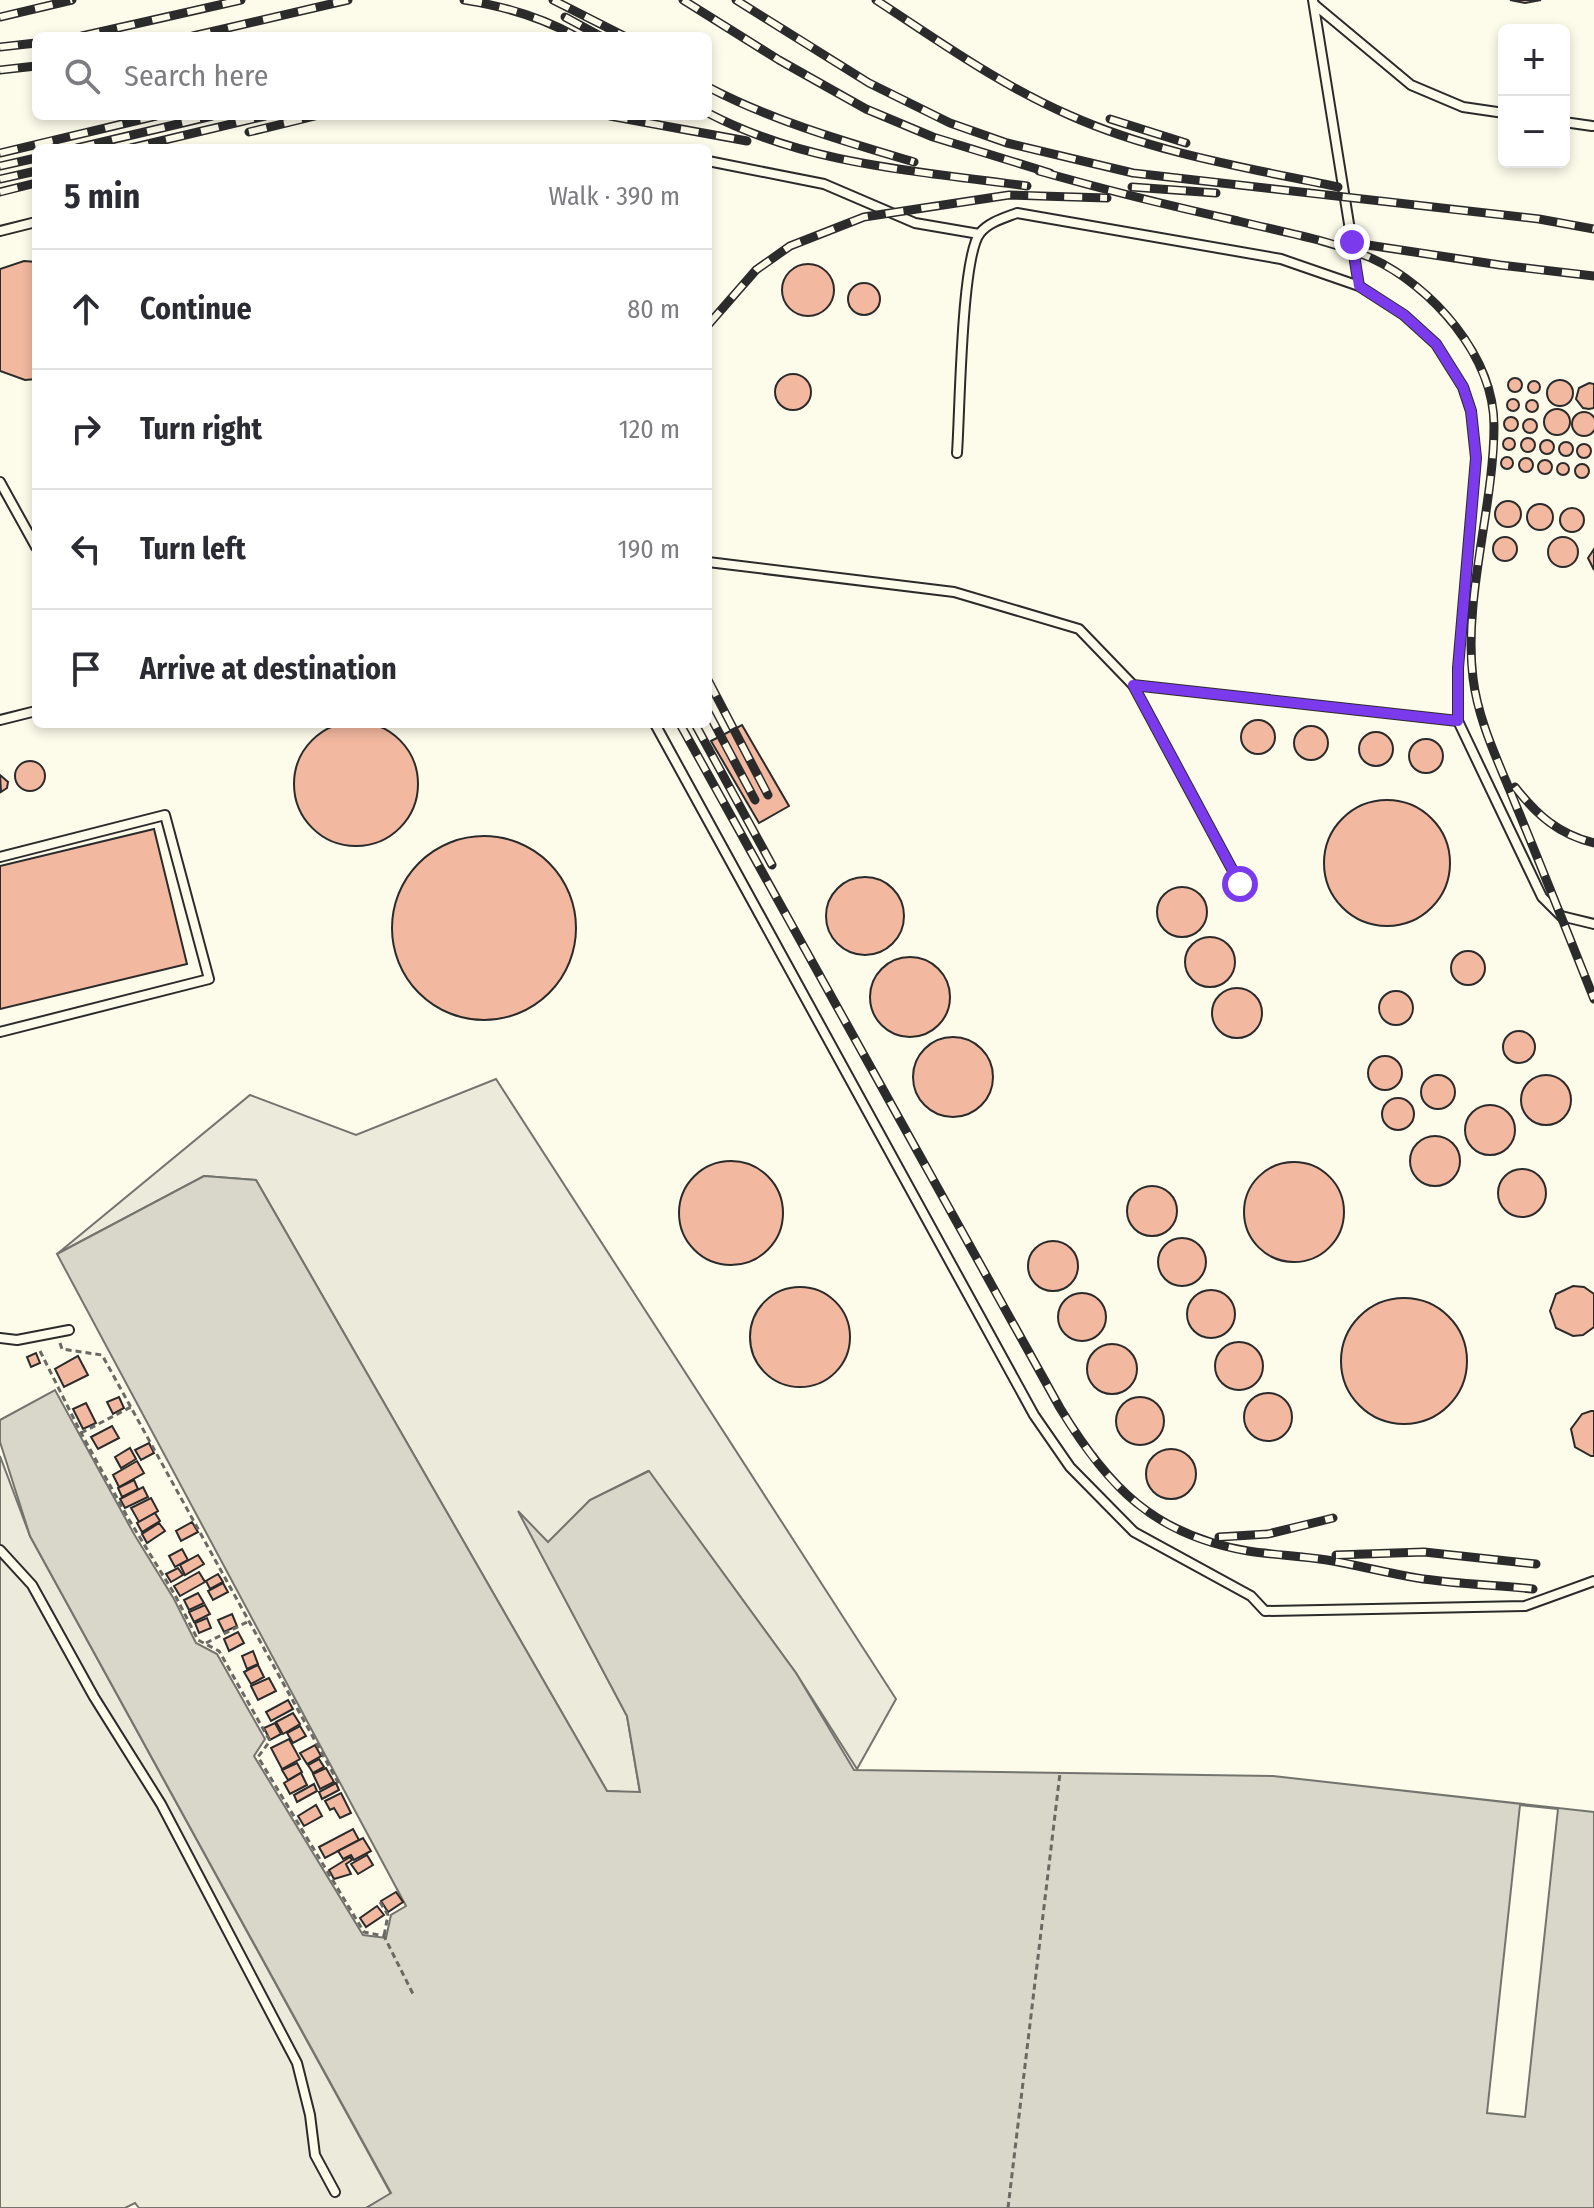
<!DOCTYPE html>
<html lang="en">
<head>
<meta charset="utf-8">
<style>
	:root { --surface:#fff; --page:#f2f2f3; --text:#2b2b33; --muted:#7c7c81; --line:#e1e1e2 }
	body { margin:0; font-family:"Fira Sans Condensed",sans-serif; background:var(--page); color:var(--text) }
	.controls { position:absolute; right:24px; top:24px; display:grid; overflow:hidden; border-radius:12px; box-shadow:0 4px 12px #0003 }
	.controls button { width:72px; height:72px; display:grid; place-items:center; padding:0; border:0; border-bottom:2px solid var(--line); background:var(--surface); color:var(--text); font:40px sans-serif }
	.stop { position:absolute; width:24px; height:24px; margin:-18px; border:6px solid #7c3aed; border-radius:50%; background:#fff }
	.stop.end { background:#7c3aed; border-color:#fff; box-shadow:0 2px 8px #0008 }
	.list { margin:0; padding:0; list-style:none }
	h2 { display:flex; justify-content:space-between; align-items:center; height:104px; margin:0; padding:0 32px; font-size:34px }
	h2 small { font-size:26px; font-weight:400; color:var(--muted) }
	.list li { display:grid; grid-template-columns:52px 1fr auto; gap:24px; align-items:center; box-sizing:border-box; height:120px; padding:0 32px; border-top:2px solid var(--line) }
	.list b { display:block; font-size:30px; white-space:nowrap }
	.list em { font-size:26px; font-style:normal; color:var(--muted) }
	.icon { flex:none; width:44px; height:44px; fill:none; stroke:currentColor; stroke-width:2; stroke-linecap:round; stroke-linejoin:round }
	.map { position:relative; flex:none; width:1594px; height:2208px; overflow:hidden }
	.search { position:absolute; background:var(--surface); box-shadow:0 4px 12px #0003; left:32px; top:32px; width:680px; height:88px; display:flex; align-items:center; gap:20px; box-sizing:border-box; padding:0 28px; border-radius:12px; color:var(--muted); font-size:30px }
	.panel { position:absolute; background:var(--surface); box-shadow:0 4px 12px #0003; left:32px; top:144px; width:680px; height:584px; border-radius:12px }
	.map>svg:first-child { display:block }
</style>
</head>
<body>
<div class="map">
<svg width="1594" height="2208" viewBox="0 0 1594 2208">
	<rect width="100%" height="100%" fill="#fdfbea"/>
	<g fill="#ecebdb" stroke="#74746e" stroke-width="2">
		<path d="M496 1079 896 1699 857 1769 796 1673 648 1471 590 1500 548 1543 520 1514 627 1716 640 1793 607 1791 256 1180 204 1176 57 1254 250 1095 356 1135Z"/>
		<path d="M0 1456 30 1536 391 2194 366 2208H139L135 2203 125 2208H0Z"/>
	</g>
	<path fill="#d8d7c9" stroke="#74746e" stroke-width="2" d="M204 1176 256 1180 607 1791 640 1792 627 1716 518 1511 548 1542 590 1500 649 1471 796 1673 854 1770 1273 1776 1594 1812V2208H366L391 2193 30 1536 0 1442V1420L55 1390 134 1534 174 1599 196 1643 217 1654 265 1739 254 1756 363 1935 386 1938 391 1915 406 1906 57 1254Z"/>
	<path fill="#fdfbea" stroke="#74746e" stroke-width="2" d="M1520 1805 1558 1809 1525 2117 1487 2113Z"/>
	<g fill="#f2b8a0" stroke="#2b2b2b" stroke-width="2">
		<path d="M1510 0H1541L1525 3Z"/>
		<path d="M24 261 36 262V379L25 380 0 371V269Z"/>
		<circle cx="808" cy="290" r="26"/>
		<circle cx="864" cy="299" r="16"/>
		<circle cx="793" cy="392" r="18"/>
		<circle cx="1515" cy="385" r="7"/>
		<circle cx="1560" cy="393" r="13"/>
		<circle cx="1534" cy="387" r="6"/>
		<path d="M1589 383 1594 384V408L1589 409 1583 408 1576 399 1579 388Z"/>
		<circle cx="1513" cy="405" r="6"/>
		<circle cx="1532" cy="406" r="6"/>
		<circle cx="1557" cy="422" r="13"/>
		<circle cx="1584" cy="424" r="12"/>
		<circle cx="1511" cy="424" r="7"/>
		<circle cx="1530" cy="426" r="7"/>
		<circle cx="1509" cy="444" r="6"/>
		<circle cx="1528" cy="445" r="7"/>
		<circle cx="1547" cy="447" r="7"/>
		<circle cx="1566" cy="449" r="7"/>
		<circle cx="1584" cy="451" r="7"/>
		<circle cx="1507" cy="463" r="6"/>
		<circle cx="1526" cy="465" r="7"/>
		<circle cx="1545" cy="467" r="7"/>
		<circle cx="1563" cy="469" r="6"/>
		<circle cx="1582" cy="471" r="7"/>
		<circle cx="1508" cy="514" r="13"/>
		<circle cx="1540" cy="517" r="13"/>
		<circle cx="1572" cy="520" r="12"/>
		<circle cx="1505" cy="549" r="12"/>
		<circle cx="1563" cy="552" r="15"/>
		<path d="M1594 549V570L1588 558Z"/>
		<circle cx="1258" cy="737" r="17"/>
		<circle cx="356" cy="784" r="62"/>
		<path d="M742 725 789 806 759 823 711 741Z"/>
		<circle cx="1311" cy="743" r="17"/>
		<circle cx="1376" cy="749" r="17"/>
		<circle cx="1426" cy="756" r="17"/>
		<circle cx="30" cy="776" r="15"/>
		<path d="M0 775 8 782 7 788 1 792Z"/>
		<circle cx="1387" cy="863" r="63"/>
		<path d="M154 829 187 964 0 1009V866Z"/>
		<circle cx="484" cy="928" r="92"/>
		<circle cx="865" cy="916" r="39"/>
		<circle cx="1182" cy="912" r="25"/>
		<circle cx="1210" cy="962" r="25"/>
		<circle cx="1468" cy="968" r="17"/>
		<circle cx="910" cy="997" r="40"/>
		<circle cx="1237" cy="1013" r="25"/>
		<circle cx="1396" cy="1008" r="17"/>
		<circle cx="1519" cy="1047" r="16"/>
		<circle cx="953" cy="1077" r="40"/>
		<circle cx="1385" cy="1073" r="17"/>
		<circle cx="1546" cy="1100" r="25"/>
		<circle cx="1438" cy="1092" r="17"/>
		<circle cx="1398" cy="1114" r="16"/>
		<circle cx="1490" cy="1130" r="25"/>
		<circle cx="1435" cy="1161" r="25"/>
		<circle cx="731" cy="1213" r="52"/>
		<circle cx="1294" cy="1212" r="50"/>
		<circle cx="1522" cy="1193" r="24"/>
		<circle cx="1152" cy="1211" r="25"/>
		<circle cx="1182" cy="1262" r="24"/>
		<circle cx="1053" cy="1266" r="25"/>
		<path d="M1573 1286 1584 1287 1594 1294V1327L1583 1335 1573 1336 1556 1328 1550 1311 1556 1294Z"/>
		<circle cx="800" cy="1337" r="50"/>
		<circle cx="1211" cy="1314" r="24"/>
		<circle cx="1082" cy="1317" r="24"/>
		<circle cx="1404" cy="1361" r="63"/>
		<circle cx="1239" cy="1366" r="24"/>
		<circle cx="1112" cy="1369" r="25"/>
		<path d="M36 1353 40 1363 31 1367 27 1357Z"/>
		<path d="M78 1356 88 1375 64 1387 55 1369Z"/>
		<circle cx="1268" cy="1417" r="24"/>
		<path d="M119 1397 124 1408 113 1414 107 1402Z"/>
		<circle cx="1140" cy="1421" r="24"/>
		<path d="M86 1403 96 1423 83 1429 73 1409Z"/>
		<path d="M1591 1411H1594V1456H1591L1575 1447 1571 1429 1582 1414Z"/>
		<path d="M112 1426 119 1438 98 1449 91 1437Z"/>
		<path d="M149 1443 154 1453 141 1460 135 1450Z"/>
		<path d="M130 1448 136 1459 121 1468 115 1457Z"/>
		<circle cx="1171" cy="1474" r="25"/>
		<path d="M137 1461 144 1473 119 1487 113 1475Z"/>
		<path d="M134 1480 138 1489 122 1497 118 1488Z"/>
		<path d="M143 1487 148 1497 125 1508 120 1499Z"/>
		<path d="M151 1498 158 1511 139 1522 131 1508Z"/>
		<path d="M155 1513 160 1521 142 1532 137 1523Z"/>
		<path d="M192 1522 198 1532 181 1541 176 1531Z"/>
		<path d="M159 1523 165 1531 147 1543 142 1534Z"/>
		<path d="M182 1549 188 1560 175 1567 169 1556Z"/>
		<path d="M198 1555 204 1564 185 1575 180 1565Z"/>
		<path d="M178 1568 183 1575 171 1582 166 1574Z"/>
		<path d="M199 1572 205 1582 180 1596 174 1586Z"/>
		<path d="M218 1574 223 1582 210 1589 206 1581Z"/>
		<path d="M223 1583 228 1592 213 1600 208 1591Z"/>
		<path d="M198 1593 204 1603 189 1610 184 1600Z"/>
		<path d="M205 1605 210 1614 194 1622 189 1612Z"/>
		<path d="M232 1614 237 1626 224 1632 218 1620Z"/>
		<path d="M207 1618 211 1628 199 1633 195 1623Z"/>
		<path d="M238 1632 244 1643 229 1651 224 1639Z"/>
		<path d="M253 1651 258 1664 247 1669 242 1656Z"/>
		<path d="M258 1665 264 1677 251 1684 244 1672Z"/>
		<path d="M269 1678 276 1691 258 1700 251 1686Z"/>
		<path d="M288 1700 293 1709 271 1721 266 1712Z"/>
		<path d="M293 1713 300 1724 283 1734 276 1722Z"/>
		<path d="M275 1723 281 1734 270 1740 264 1728Z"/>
		<path d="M300 1726 306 1736 293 1743 287 1733Z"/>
		<path d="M289 1739 300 1759 282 1769 271 1748Z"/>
		<path d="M315 1745 321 1756 307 1764 300 1753Z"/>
		<path d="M319 1759 324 1767 313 1773 308 1765Z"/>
		<path d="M297 1763 302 1772 288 1780 282 1770Z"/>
		<path d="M326 1768 334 1782 320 1789 313 1774Z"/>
		<path d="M301 1773 307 1785 290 1794 284 1783Z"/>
		<path d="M336 1783 339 1790 322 1799 319 1792Z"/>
		<path d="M314 1784 317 1791 297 1802 294 1795Z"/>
		<path d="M341 1793 351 1813 340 1818 334 1808 330 1810 325 1801Z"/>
		<path d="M316 1805 322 1816 304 1826 298 1816Z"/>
		<path d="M353 1829 359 1840 325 1858 319 1847Z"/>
		<path d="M363 1838 371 1851 354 1860 351 1855 343 1859 338 1851Z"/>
		<path d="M367 1855 373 1865 358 1874 351 1864Z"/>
		<path d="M350 1857 352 1860 346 1864 351 1874 334 1879 329 1870Z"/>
		<path d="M396 1892 403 1902 388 1912 381 1901Z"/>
		<path d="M377 1906 384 1915 366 1927 360 1918Z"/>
	</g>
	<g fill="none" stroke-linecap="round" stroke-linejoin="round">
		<defs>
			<g id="service">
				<path d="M1313 0 1359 286"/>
				<path d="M1315 5 1411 85 1463 107 1504 113"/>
				<path d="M1564 122 1592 126"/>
				<path d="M708 161 824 184 915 223 979 234"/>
				<path d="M0 231 36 222"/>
				<path d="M957 453C960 414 961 257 980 233 989 222 1004 218 1017 213L1281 259 1359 286 1404 315 1436 344 1463 387 1471 411 1476 458 1458 668V721L1542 897 1561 916 1594 924"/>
				<path d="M0 482 36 547"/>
				<path d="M708 562 954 592 1079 629 1133 685 1458 721"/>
				<path d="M1133 685 1240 884"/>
				<path d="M0 720 36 711"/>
				<path d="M655 724 1034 1415 1070 1467 1134 1532 1251 1596 1265 1611 1525 1606 1594 1581"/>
				<path d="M0 857 165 815 209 979 0 1032"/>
				<path d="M0 1338 17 1340 69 1330"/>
				<path d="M0 1550 32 1585 94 1697 161 1804 297 2063 310 2115 315 2155 335 2192"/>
			</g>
		</defs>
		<use href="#service" stroke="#2b2b2b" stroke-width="12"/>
		<g stroke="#6a6964" stroke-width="3" stroke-dasharray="6 4" stroke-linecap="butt">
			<path d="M60 1343 62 1349 102 1355 340 1786"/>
			<path d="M40 1351 81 1433 128 1518 175 1595 198 1640 219 1651 270 1741 258 1757 364 1932 384 1936 414 1996"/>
			<path d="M81 1433 131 1407"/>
			<path d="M206 1643 249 1621"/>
			<path d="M380 1902 388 1915 384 1936"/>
			<path d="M1008 2208 1060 1773"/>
		</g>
		<use href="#service" stroke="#fdfbea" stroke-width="8"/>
		<defs>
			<g id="rail">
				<path d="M464 0C503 6 541 17 575 36"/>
				<path d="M553 0 624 36"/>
				<path d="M683 0 779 60 866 109 933 137 1050 173"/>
				<path d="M736 0 869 83 950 123 1007 143 1133 173 1539 219 1594 229"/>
				<path d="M876 0C939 41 1000 85 1069 115 1154 153 1248 168 1338 187"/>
				<path d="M0 17 72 0"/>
				<path d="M565 17 600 36"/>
				<path d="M82 36 241 0"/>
				<path d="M193 36 348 0"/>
				<path d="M0 47 36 43"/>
				<path d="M0 70 36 66"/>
				<path d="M708 87C773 121 843 141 914 162"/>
				<path d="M708 113C807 165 918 171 1027 186"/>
				<path d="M610 116 747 141"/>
				<path d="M1110 119 1186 143"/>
				<path d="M249 132 315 116"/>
				<path d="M77 148 212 116"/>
				<path d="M131 148 265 116"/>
				<path d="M0 153 156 116"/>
				<path d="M0 166 36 158"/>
				<path d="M1039 171C1105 190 1171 206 1238 221 1282 232 1330 240 1371 258 1432 286 1494 356 1494 426 1494 506 1463 599 1473 678 1478 721 1499 763 1515 803 1542 868 1568 934 1594 999"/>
				<path d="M0 179 36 171"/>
				<path d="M1132 187 1216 193"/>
				<path d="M0 192 36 183"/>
				<path d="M1348 242 1500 265 1594 276"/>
				<path d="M708 325 756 270 790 246 864 217 1009 195 1107 198"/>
				<path d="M708 680 768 795"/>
				<path d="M708 712 755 800"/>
				<path d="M680 724 1060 1408C1108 1487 1154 1535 1248 1551 1274 1555 1301 1556 1327 1560 1357 1565 1387 1573 1417 1578 1455 1584 1495 1585 1533 1589"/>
				<path d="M695 724 772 865"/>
				<path d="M1515 787C1537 815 1558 834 1594 843"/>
				<path d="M1219 1537 1268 1534 1333 1518"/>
				<path d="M1336 1555 1424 1552 1536 1564"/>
			</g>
		</defs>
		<use href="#rail" stroke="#2b2b2b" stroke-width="9"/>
		<use href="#rail" stroke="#fdfbea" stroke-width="6" stroke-dasharray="18" stroke-linecap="butt"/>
	</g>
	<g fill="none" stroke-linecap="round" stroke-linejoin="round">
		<path stroke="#7c3aed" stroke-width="10" d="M1240 884 1133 685 1458 721V668L1476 458 1471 411 1463 387 1436 344 1404 315 1359 286 1352 242"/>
	</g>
</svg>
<div class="controls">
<button>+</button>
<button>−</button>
</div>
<div class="stop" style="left:1240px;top:884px"></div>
<div class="stop end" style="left:1352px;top:242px"></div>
<div class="search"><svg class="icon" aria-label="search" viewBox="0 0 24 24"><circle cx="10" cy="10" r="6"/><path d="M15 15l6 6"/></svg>Search here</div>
<section class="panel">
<h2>5 min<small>Walk · 390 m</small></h2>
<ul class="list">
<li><svg class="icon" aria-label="ahead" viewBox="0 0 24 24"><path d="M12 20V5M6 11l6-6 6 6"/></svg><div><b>Continue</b></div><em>80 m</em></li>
<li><svg class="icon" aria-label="right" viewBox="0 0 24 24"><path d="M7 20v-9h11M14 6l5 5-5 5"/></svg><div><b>Turn right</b></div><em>120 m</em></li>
<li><svg class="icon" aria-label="left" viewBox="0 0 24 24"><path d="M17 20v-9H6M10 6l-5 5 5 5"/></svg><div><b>Turn left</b></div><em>190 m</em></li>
<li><svg class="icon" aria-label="arrive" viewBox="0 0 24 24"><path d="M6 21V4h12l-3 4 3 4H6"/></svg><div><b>Arrive at destination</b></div></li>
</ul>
</section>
</div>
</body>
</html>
